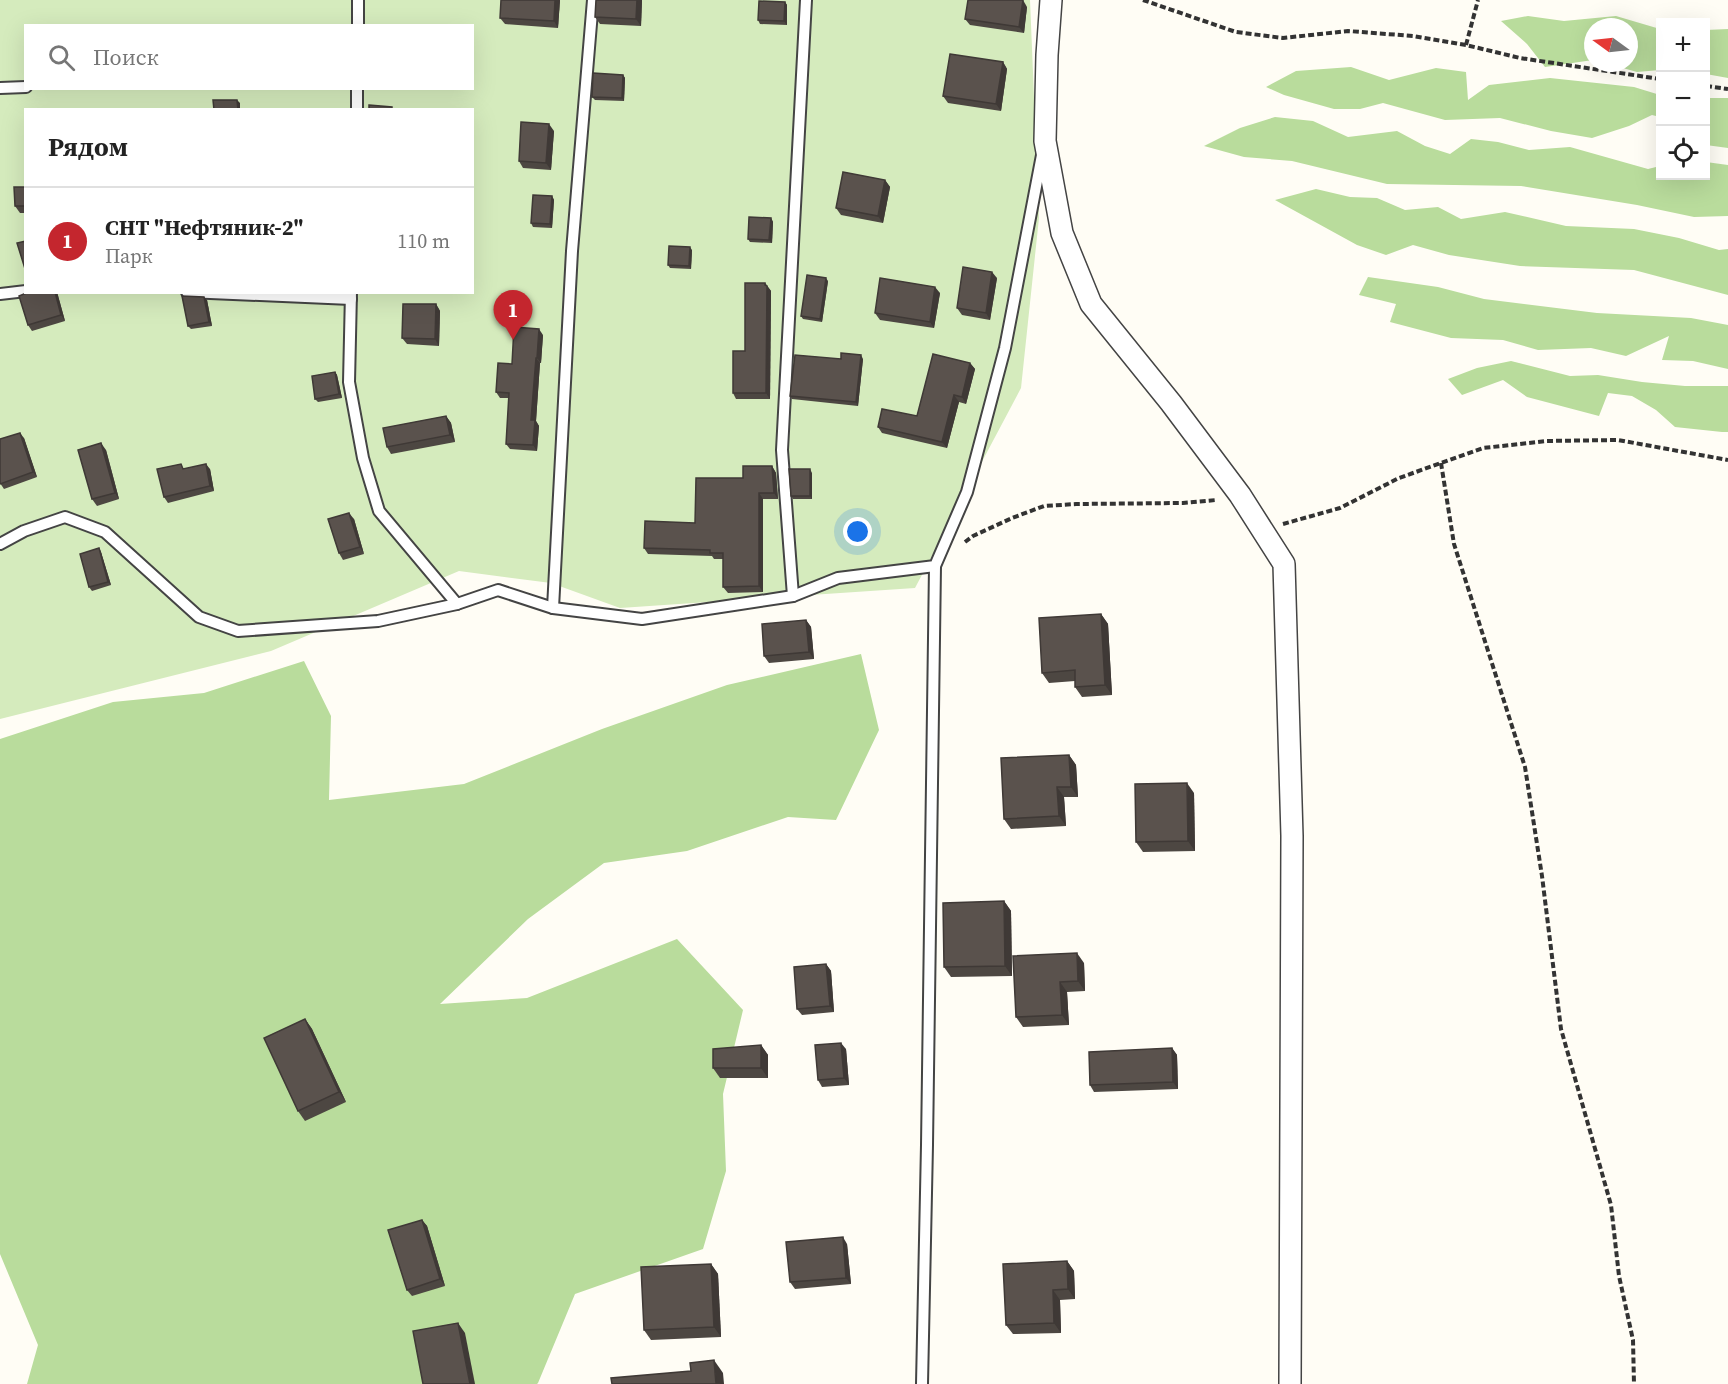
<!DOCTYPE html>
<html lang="ru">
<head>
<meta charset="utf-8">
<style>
	:root { --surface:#fff; --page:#f2f2f2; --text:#222; --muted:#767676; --line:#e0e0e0; --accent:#c4262e }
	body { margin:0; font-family:"Source Serif 4",serif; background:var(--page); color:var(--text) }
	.controls { position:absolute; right:18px; top:18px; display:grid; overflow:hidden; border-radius:0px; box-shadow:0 6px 24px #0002 }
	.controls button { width:54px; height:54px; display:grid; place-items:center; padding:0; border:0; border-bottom:2px solid var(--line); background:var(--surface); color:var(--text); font:30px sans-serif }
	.compass { position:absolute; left:1584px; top:18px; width:54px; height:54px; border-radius:50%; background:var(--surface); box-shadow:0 6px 24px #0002; rotate:285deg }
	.you { position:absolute; left:858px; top:532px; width:21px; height:21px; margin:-15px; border:4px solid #fff; border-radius:50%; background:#1a73e8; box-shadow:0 0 0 9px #1a73e833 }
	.badge { display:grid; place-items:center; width:39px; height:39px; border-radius:50%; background:var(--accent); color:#fff; font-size:20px; font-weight:700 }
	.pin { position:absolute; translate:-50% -50px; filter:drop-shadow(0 2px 3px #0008) }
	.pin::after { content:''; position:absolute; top:32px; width:21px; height:18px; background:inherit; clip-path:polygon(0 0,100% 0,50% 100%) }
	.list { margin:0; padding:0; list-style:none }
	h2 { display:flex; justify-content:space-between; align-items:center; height:78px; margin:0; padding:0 24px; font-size:26px }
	h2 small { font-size:20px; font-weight:400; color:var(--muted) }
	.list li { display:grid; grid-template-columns:39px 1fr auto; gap:18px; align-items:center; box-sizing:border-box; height:108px; padding:0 24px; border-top:2px solid var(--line) }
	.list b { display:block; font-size:22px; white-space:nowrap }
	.list p { margin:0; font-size:20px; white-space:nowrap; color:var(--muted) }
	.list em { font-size:20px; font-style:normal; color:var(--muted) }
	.icon { flex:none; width:33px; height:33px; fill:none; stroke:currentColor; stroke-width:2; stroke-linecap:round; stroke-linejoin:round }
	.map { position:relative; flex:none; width:1728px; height:1384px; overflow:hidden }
	.search { position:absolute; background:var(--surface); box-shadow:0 6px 24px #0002; left:24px; top:24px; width:450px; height:66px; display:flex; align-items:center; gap:15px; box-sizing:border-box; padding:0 21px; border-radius:0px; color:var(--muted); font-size:22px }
	.panel { position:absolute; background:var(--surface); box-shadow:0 6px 24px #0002; left:24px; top:108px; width:450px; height:186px; border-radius:0px }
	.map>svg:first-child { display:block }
</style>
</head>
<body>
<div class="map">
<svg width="1728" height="1384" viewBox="0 0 1728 1384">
	<rect width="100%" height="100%" fill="#fffdf5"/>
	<path fill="#d5ebbd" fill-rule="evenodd" d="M0 0H1030L1039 218 1021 388 915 588 620 608 551 583 459 571 271 651 0 719ZM26 26H472V88H26ZM26 110H472V292H26Z"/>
	<g fill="#b9dc9c">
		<path d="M1528 16 1564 21 1616 16 1660 29V70L1637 72 1605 63H1629V27H1593V60L1545 67 1527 44 1501 21Z"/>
		<path d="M1728 29V78L1706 74V30Z"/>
		<path d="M1351 67 1389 80 1436 68 1466 72 1468 100 1489 85 1550 78 1634 87 1660 95V117L1652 115 1629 126 1592 138 1551 131 1500 118 1445 120 1383 103 1360 109H1334L1284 95 1266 87 1296 71Z"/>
		<path d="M1706 98H1728V148L1706 145Z"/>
		<path d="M1275 117 1313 121 1348 137 1397 131 1425 146 1450 154 1471 139 1498 142 1529 150 1570 147 1648 169 1660 166V176H1706V162L1728 165V216L1694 217 1637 205 1521 186 1387 184 1292 161 1244 157 1204 146 1240 128Z"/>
		<path d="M1316 189 1350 197 1377 198 1405 210 1438 207 1461 219 1505 212 1566 226 1634 229 1679 238 1719 250 1728 249V295L1634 270 1520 266 1449 255 1413 245 1386 255 1357 245 1275 200Z"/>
		<path d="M1368 277 1438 287 1484 299 1597 313 1691 318 1728 325V369L1693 361 1662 360 1669 336 1626 356 1591 348 1538 350 1503 340 1451 338 1390 322 1396 304 1359 295Z"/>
		<path d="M1511 361 1570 376 1598 375 1642 382 1685 386H1728V432H1722L1675 427 1656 410 1632 396 1608 393 1599 416 1527 397 1503 380 1462 395 1448 379 1477 368Z"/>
		<path d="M861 654 879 730 836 820 788 817 687 851 604 863 528 919 440 1004 527 998 677 939 743 1010 723 1094 726 1171 703 1249 575 1294 538 1383 537 1384H27L38 1345 0 1254V739L113 702 204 693 304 661 331 716 329 800 464 784 602 729 727 685Z"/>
	</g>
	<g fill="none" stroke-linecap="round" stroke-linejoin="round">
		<defs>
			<g id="lane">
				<path d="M358 26V0"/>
				<path d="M0 88 26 87"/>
				<path d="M357 110V88"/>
				<path d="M187 292 351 299"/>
				<path d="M351 292 349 382 363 458 379 511 457 604"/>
				<path d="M0 294 26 291"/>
				<path d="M0 544 24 531 65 517 105 532 199 617 238 631 378 621 457 604 498 590 553 608 642 619 793 596 838 578 935 566 967 492 1005 348 1042 155"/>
				<path d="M793 596 782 450 806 0"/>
				<path d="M553 608 572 251 593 0"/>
				<path d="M922 1384 927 1145 935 566"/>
			</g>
			<path id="street" d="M1051 0 1047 55 1045 141 1062 233 1091 304 1171 403 1240 495 1284 564 1292 836 1290 1384"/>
		</defs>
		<use href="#lane" stroke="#444" stroke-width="14"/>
		<use href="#street" stroke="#444" stroke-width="24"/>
		<g stroke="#333" stroke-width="4" stroke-dasharray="6 3" stroke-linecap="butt">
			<path d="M1143 0 1236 32 1283 38 1348 31 1413 36 1466 45 1520 58 1660 79"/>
			<path d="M1466 45 1478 0"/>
			<path d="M1706 86 1728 89"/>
			<path d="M1441 463 1454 544 1525 767 1542 876 1561 1029 1611 1205 1619 1276 1633 1340 1634 1384"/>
			<path d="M1283 524 1340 508 1399 478 1483 448 1547 441 1618 440 1728 460"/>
			<path d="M965 542 973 536 1012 518 1044 506 1076 504 1183 503 1216 500"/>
		</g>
		<use href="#lane" stroke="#fff" stroke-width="10"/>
		<use href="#street" stroke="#fff" stroke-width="21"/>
	</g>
	<g fill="#4d4742">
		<path d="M560 0 558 28 505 24 500 18Z"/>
		<path d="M596 0H642L641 26 600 24 595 17Z"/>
		<path d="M785 2 787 5V25L760 24 758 20Z"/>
		<path d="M1027 7 1024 33 970 25 965 19Z"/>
		<path d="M1003 62 1007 69 1001 111 948 103 943 96Z"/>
		<path d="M623 75 625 78 624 101 595 100 592 97Z"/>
		<path d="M554 131 551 170 523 168 519 161Z"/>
		<path d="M885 180 890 187 883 223 841 215 836 208Z"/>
		<path d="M26 187V213H20L15 206Z"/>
		<path d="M552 196 554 200 552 228 533 227 531 223Z"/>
		<path d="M771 218 773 222 772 243 750 242 748 239Z"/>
		<path d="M692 250 691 269 670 268 668 265Z"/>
		<path d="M997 278 990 320 962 315 957 308Z"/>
		<path d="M828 281 822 322 803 319 801 316Z"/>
		<path d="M765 283 771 291 770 399H736L733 393Z"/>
		<path d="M57 292 65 321 32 331 28 325Z"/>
		<path d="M940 293 934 328 880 320 875 313Z"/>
		<path d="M207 300 212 326 191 329 188 326Z"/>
		<path d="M436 304 440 311 439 346 407 344 402 338Z"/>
		<path d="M543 335 541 363H540L536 421 539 426 537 451 510 449 506 444 509 398H500L496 392Z"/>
		<path d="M841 359H863L858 406 792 399 790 396Z"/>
		<path d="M970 363 975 369 966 404 959 402 947 448 882 433 878 427 917 416Z"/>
		<path d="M335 372 337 375 342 398 318 402 315 399Z"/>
		<path d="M446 416 451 423 455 442 391 454 387 447Z"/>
		<path d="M24 438 37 477 4 489 0 483Z"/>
		<path d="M106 450 119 499 97 506 92 499Z"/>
		<path d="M772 466 776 473 778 499H763V592L728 593 723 587V559H714L712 556 648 554 644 548 695 523Z"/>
		<path d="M185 468 210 469 214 491 168 503 164 497Z"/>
		<path d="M812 473V499H793L791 496Z"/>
		<path d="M354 519 364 554 343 560 339 553Z"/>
		<path d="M99 548 101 552 111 585 92 591 89 587Z"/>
		<path d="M1101 614 1108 624 1112 695 1082 697 1075 687V681L1049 683 1042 673Z"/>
		<path d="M806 620 811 627 814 659 769 663 764 656Z"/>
		<path d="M1069 755 1076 765 1078 797H1064L1066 826 1011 829 1004 819Z"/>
		<path d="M1194 793 1195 851 1143 852 1136 842Z"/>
		<path d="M1004 901 1011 911 1012 976 951 977 944 967Z"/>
		<path d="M1084 963 1085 991 1067 992 1069 1025 1023 1027 1016 1017Z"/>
		<path d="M826 964 831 971 834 1012 802 1015 797 1009Z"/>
		<path d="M305 1019 312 1029 346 1102 305 1121 298 1111Z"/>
		<path d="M761 1045 768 1055V1078H720L713 1068Z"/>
		<path d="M1172 1048 1177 1055 1178 1089 1094 1092 1090 1085Z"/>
		<path d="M846 1049 849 1085 822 1087 818 1080Z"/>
		<path d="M422 1220 427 1226 445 1286 412 1296 407 1290Z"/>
		<path d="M847 1244 851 1284 795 1289 790 1282Z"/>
		<path d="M1067 1261 1074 1271 1075 1299 1060 1300 1061 1333 1013 1334 1006 1325Z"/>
		<path d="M711 1264 718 1274 721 1337 651 1340 644 1330Z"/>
	</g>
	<g fill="#3f3936">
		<path d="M555 0H560L558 28 554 21Z"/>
		<path d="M637 0H642L641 26 636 19Z"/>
		<path d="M1023 0 1027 7 1024 33 1019 27Z"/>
		<path d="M785 2 787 5V25L784 21Z"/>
		<path d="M1003 62 1007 69 1001 111 996 104Z"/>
		<path d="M623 75 625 78 624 101 622 98Z"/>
		<path d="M237 100 240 103V110H238Z"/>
		<path d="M549 124 554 131 551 170 546 163Z"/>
		<path d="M885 180 890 187 883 223 878 216Z"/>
		<path d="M552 196 554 200 552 228 550 224Z"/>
		<path d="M771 218 773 222 772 243 769 240Z"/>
		<path d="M690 247 692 250 691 269 689 266Z"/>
		<path d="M992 272 997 278 990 320 986 313Z"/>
		<path d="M826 278 828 281 822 322 820 319Z"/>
		<path d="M765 283 771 291 770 399 766 393Z"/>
		<path d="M935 287 940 293 934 328 930 322Z"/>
		<path d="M55 292H57L65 321 61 315Z"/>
		<path d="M204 297 207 300 212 326 209 322Z"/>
		<path d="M436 304 440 311 439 346 435 339Z"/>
		<path d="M539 329 543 335 541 363 537 358Z"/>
		<path d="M861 355 863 359 858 406 856 402Z"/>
		<path d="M536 358 540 363 536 421 539 426 537 451 533 445 531 420Z"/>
		<path d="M970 363 975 369 966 404 962 397Z"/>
		<path d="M335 372 337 375 342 398 339 394Z"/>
		<path d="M954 395 959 402 947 448 942 442Z"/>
		<path d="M446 416 451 423 455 442 450 435Z"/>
		<path d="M20 433 24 438 37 477 33 472Z"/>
		<path d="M101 443 106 450 119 499 115 493Z"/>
		<path d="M206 464 210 469 214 491 210 486Z"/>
		<path d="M772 466 776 473 778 499 774 493Z"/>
		<path d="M810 469 812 473V499L810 496Z"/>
		<path d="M759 493 763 499V592L759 586Z"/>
		<path d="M349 513 354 519 364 554 360 547Z"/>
		<path d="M99 548 101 552 111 585 108 582Z"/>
		<path d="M1101 614 1108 624 1112 695 1105 685Z"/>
		<path d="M806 620 811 627 814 659 809 652Z"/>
		<path d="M1069 755 1076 765 1078 797 1071 787Z"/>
		<path d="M1187 783 1194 793 1195 851 1188 841Z"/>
		<path d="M1057 787 1064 797 1066 826 1059 816Z"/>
		<path d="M1004 901 1011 911 1012 976 1005 966Z"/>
		<path d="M1077 953 1084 963 1085 991 1078 981Z"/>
		<path d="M826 964 831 971 834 1012 830 1006Z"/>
		<path d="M1060 982 1067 992 1069 1025 1062 1015Z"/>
		<path d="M305 1019 312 1029 346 1102 339 1092Z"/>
		<path d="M841 1043 846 1049 849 1085 844 1078Z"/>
		<path d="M761 1045 768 1055V1078L761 1068Z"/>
		<path d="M1172 1048 1177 1055 1178 1089 1173 1082Z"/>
		<path d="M422 1220 427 1226 445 1286 440 1279Z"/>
		<path d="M843 1237 847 1244 851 1284 846 1278Z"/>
		<path d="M1067 1261 1074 1271 1075 1299 1068 1289Z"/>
		<path d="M711 1264 718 1274 721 1337 714 1327Z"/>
		<path d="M1053 1290 1060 1300 1061 1333 1054 1323Z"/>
		<path d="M458 1323 465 1333 475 1384H470Z"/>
		<path d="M714 1360 723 1373 724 1384H716Z"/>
	</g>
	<g fill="#5a524d" stroke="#3f3936" stroke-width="1.5">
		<path d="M501 0H555L554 21 500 18Z"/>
		<path d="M596 0H637L636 19 595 17Z"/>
		<path d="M968 0H1023L1019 27 965 19Z"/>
		<path d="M759 1 785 2 784 21 758 20Z"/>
		<path d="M950 54 1003 62 996 104 943 96Z"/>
		<path d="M593 73 623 75 622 98 592 97Z"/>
		<path d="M213 100H237L238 110H214Z"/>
		<path d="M369 105 392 107V110H369Z"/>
		<path d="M521 122 549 124 546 163 519 161Z"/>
		<path d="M843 172 885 180 878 216 836 208Z"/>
		<path d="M14 187H26V206H15Z"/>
		<path d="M533 195 552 196 550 224 531 223Z"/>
		<path d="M749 217 771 218 769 240 748 239Z"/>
		<path d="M26 241V272L17 243Z"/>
		<path d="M669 246 690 247 689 266 668 265Z"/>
		<path d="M963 267 992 272 986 313 957 308Z"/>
		<path d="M807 275 826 278 820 319 801 316Z"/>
		<path d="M880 278 935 287 930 322 875 313Z"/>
		<path d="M745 283H765V285L767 286 766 393H733V351H745Z"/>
		<path d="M29 292H55L61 315 28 325 19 296Z"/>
		<path d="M182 296 204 297 209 322 188 326Z"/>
		<path d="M403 304H436L435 339 402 338Z"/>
		<path d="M514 327 539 329 537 358H536L531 420H535L533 445 506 444 509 393 496 392 498 363 512 364Z"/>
		<path d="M841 353 861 355 856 402 790 396 795 355 841 359Z"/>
		<path d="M933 354 970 363 962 397 954 395 942 442 878 427 882 409 917 416Z"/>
		<path d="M335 372 339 394 315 399 312 376Z"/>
		<path d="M446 416 450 435 387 447 383 428Z"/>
		<path d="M20 433 33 472 0 484V439Z"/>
		<path d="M101 443 115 493 92 499 78 450Z"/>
		<path d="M181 464 183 469 206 464 210 486 164 497 157 469Z"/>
		<path d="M743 466H772L774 493H759V586L723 587V553H710V550L644 548 645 521 695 523 696 478H743Z"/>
		<path d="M789 469H810V496H791Z"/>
		<path d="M349 513 360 547 339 553 328 519Z"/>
		<path d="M99 548 108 582 89 587 80 554Z"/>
		<path d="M1101 614 1105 685 1075 687V670L1042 673 1039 618Z"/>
		<path d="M806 620 809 652 764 656 762 624Z"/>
		<path d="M1069 755 1071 787H1057L1059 816 1004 819 1001 758Z"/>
		<path d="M1187 783 1188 841 1136 842 1135 784Z"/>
		<path d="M1004 901 1005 966 944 967 943 903Z"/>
		<path d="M1077 953 1078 981 1060 982 1062 1015 1016 1017 1013 956Z"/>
		<path d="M826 964 830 1006 797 1009 794 967Z"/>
		<path d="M305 1019 339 1092 298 1111 264 1038Z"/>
		<path d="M841 1043 844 1078 818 1080 815 1045Z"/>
		<path d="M761 1045V1068H713V1049Z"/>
		<path d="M1172 1048 1173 1082 1090 1085 1089 1052Z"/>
		<path d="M422 1220 440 1279 407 1290 388 1230Z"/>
		<path d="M843 1237 846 1278 790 1282 786 1242Z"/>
		<path d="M1067 1261 1068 1289 1053 1290 1054 1323 1006 1325 1003 1264Z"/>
		<path d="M711 1264 714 1327 644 1330 641 1267Z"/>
		<path d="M458 1323 470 1384H423L413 1331Z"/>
		<path d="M714 1360 716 1384H612L611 1378 691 1371 690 1363Z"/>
	</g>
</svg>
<div class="controls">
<button>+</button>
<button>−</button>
<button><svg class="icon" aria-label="locate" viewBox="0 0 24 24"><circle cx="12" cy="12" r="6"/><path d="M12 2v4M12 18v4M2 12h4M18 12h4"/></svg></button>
</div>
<svg class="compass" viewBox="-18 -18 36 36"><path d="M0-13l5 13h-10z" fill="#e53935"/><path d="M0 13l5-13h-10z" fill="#767676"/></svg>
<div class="you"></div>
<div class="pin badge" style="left:513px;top:340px">1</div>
<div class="search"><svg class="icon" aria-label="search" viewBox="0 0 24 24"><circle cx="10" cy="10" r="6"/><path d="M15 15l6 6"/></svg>Поиск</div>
<section class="panel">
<h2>Рядом<small></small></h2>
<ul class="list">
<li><span class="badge">1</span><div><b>СНТ &quot;Нефтяник-2&quot;</b><p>Парк</p></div><em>110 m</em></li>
</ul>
</section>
</div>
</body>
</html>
